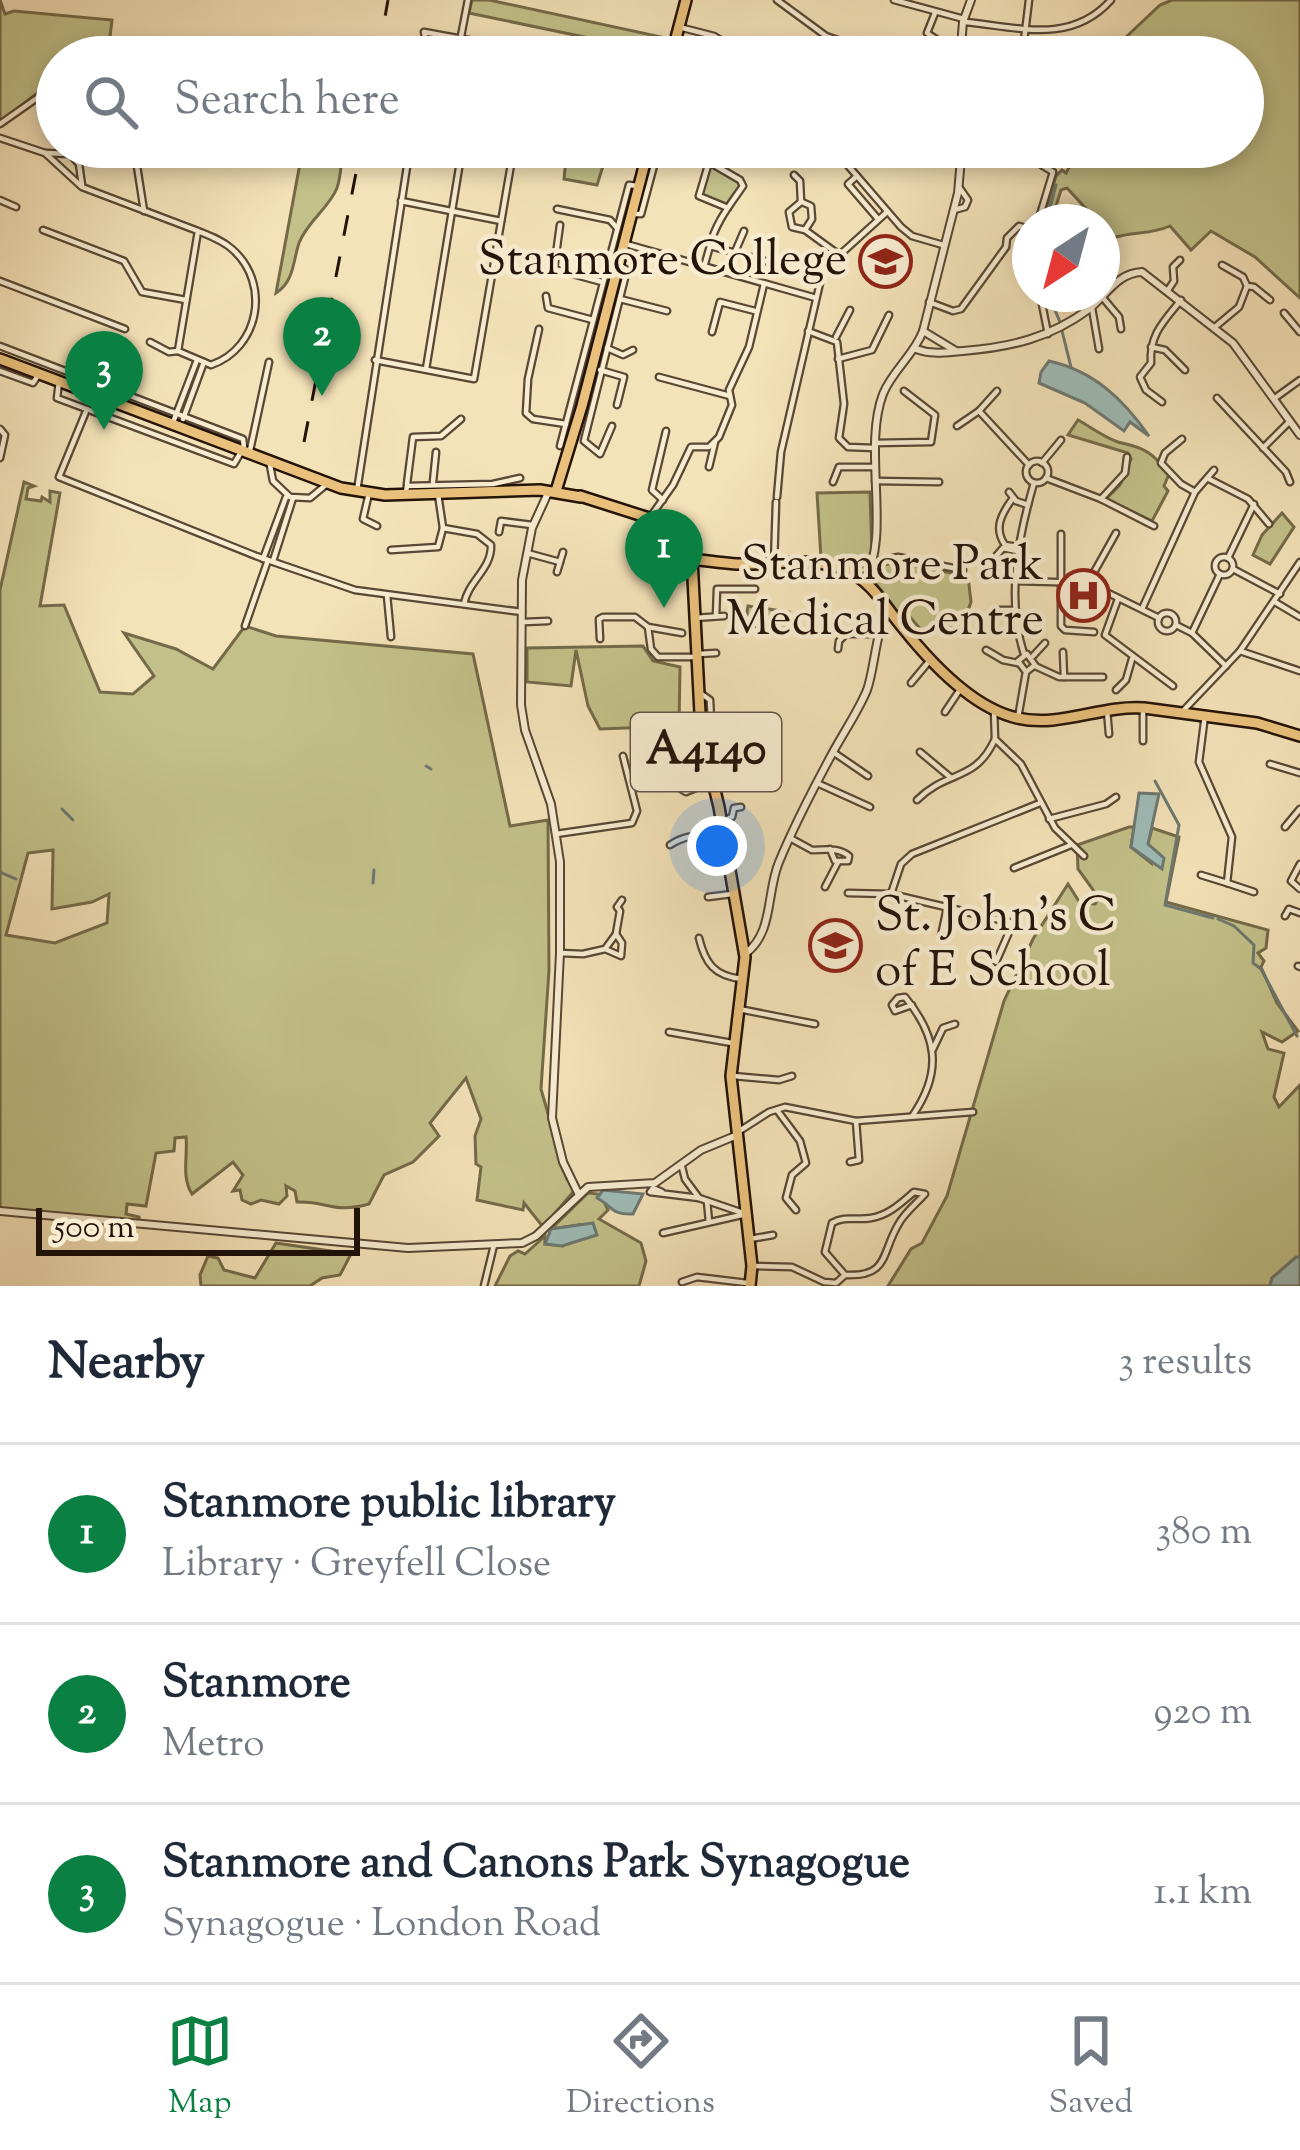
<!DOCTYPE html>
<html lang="en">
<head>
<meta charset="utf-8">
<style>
	:root { --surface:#fff; --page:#f6f6f7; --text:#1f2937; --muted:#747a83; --line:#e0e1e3; --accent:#0b8043 }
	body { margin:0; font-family:"Sorts Mill Goudy",serif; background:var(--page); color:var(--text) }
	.compass { position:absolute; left:1012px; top:204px; width:108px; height:108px; border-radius:50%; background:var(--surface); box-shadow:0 6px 18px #0003; rotate:216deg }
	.scale { position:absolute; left:36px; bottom:30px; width:324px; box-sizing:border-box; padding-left:12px; border:6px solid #241309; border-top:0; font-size:33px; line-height:42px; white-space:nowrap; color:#241309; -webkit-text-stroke:9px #f8ecd1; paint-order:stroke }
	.you { position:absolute; left:717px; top:846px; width:42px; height:42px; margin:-30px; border:9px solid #fff; border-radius:50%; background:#1a73e8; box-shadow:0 0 0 18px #1a73e833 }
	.badge { display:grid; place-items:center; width:78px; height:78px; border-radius:50%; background:var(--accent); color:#fff; font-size:39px; font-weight:700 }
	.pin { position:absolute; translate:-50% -99px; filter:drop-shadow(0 3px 6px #0008) }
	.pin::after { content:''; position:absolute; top:63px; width:42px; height:36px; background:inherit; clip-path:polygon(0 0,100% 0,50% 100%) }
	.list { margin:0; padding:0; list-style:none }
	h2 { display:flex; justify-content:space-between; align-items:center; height:156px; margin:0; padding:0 48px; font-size:51px }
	h2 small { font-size:39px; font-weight:400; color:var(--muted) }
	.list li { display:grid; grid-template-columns:78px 1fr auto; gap:36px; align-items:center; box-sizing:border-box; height:180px; padding:0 48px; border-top:3px solid var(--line) }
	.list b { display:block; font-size:45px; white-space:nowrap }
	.list p { margin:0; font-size:39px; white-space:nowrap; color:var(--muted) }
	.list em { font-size:39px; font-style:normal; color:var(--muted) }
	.icon { flex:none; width:66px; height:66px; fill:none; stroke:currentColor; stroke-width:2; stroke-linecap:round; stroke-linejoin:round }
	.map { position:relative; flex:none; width:1300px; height:1286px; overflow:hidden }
	.search { position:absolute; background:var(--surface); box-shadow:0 6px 18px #0003; left:36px; right:36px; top:36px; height:132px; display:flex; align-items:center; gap:30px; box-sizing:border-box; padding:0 42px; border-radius:66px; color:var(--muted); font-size:45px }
	.sheet { height:696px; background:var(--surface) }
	nav { display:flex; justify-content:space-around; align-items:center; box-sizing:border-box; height:168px; border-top:3px solid var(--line); background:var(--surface); font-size:33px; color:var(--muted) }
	nav a { display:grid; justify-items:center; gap:6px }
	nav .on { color:var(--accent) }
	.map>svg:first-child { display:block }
</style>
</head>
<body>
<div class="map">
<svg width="1300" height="1286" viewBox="0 0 1300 1286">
	<rect width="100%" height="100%" fill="#f4e2b8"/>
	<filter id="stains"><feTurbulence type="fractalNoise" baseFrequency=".00167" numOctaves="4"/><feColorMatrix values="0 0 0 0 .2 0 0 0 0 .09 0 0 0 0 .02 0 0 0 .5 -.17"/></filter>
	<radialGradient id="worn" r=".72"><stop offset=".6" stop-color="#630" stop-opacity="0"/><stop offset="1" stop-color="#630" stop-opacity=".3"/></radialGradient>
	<g fill="#c3c189" stroke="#746a49" stroke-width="3" fill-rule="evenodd">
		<path d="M0 0 5 14 14 11 112 20 109 45 86 57H57V78L0 122Z"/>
		<path d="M472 0H489L666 38 661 53 469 13Z"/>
		<path d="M1172 0H1300V298L1255 257 1211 231 1191 250 1170 226C1150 235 1133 231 1113 238L1067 188 1061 190 1051 222H1042L1056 176 1062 170 1066 173 1081 147H1243V57H1105L1160 5Z"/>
		<path d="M303 147 343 150C341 162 341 177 337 188 329 208 307 222 299 243 293 261 294 282 276 293Z"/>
		<path d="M543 147H579L578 163 603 166 597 185 564 179 566 159 542 156Z"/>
		<path d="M712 164 738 180 740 187 728 205 703 198 700 192 707 166Z"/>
		<path d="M1078 420C1091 427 1109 441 1122 443 1145 448 1153 453 1169 474L1164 486 1168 491 1152 521 1106 499 1120 485 1131 459 1128 453 1068 435Z"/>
		<path d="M24 482 34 486 28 488 26 499 41 501 42 497 50 502V491L60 493 40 606 64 605 100 692 133 694 154 676 124 633 176 649 213 669 245 626 276 636 473 654 510 826 548 820 549 970 541 1089 566 1177 574 1191 543 1227 524 1203 523 1210 477 1200 481 1167 476 1164 475 1136 481 1119 466 1078 430 1123 439 1136 413 1162 384 1175 369 1204C332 1214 329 1201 297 1202L295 1191 286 1186 287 1196 279 1204 261 1200 251 1204 242 1200 240 1190 233 1191 243 1175 233 1162 192 1194C181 1177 188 1156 186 1137L175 1138 174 1151 156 1153 146 1206 127 1204 126 1214 139 1217V1222L0 1209V590ZM53 850 52 909 92 902 109 894 107 923 55 943 6 935 28 853Z"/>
		<path d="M870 492 872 558H853L841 565 821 558 817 493Z"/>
		<path d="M1282 513 1294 527 1270 564 1253 555 1262 535Z"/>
		<path d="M893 562 968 576 971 602 962 626 947 632 922 631 910 617 903 619 873 580 879 567Z"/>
		<path d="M748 606 789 612 787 631 745 625Z"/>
		<path d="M643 646 653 661 680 667 679 726 600 729 588 706 576 650 571 686 527 682V648Z"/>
		<path d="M1129 827H1134L1131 847 1151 863 1148 844 1152 828 1179 837 1166 902 1268 930 1266 948 1258 953 1264 961 1261 967 1277 1003 1298 1031 1282 1042 1262 1032 1268 1049 1284 1053 1274 1097 1279 1107 1300 1085V1257L1272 1278 1270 1286H888L911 1249 922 1243 947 1196 1004 1001 1033 939 1068 884 1080 903 1095 904 1099 898 1078 869 1077 845Z"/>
		<path d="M588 1193 598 1194V1198L604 1202 608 1210 599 1219 641 1243 646 1261 639 1286H495L510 1256 518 1251 525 1254 545 1236V1244L563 1246 578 1225 551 1229Z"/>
		<path d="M276 1243 351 1254 340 1275 322 1278 310 1286H201L200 1275 208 1256 218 1258 224 1270 255 1278Z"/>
	</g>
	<g fill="#9ebcb7" stroke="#6d7871" stroke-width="3">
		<path d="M1049 361C1094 371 1123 399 1149 436L1130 422 1124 431 1085 403 1039 383 1041 372Z"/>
		<path d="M1139 793 1159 794 1148 844 1164 858 1162 869 1131 847Z"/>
		<path d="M603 1190 643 1194 633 1214C610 1215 613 1206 597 1198Z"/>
		<path d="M593 1223 597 1235 562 1246 545 1244 551 1229Z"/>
		<path d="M1296 1257H1300V1286H1270L1272 1278Z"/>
	</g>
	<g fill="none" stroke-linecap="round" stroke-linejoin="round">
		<g stroke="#6d7871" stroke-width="3">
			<path d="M1046 222 1056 185"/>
			<path d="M1048 294 1060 322"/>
			<path d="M1062 331 1071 367"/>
			<path d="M426 766 431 769"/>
			<path d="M1155 781 1179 825 1165 905 1213 918"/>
			<path d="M62 809 73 820"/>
			<path d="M0 872 16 879"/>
			<path d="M373 883 374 870"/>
			<path d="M1218 919 1234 926 1254 945 1253 963 1261 969 1297 1036"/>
		</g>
		<defs>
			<g id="minor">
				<path d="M777 0 826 36 886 57"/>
				<path d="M894 0 964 19"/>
				<path d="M965 22C1018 27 1071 45 1111 0"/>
				<path d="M679 27 714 36 748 57"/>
				<path d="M95 57 107 50 180 57"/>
				<path d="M457 57 468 0"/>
				<path d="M504 57 426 41 424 32 518 49 520 57"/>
				<path d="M565 57 573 51"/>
				<path d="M847 57 850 44"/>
				<path d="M934 57 939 41 927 33 935 13"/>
				<path d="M1027 57 1024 41 1029 0"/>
				<path d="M0 124 57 84"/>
				<path d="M0 138 45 153 82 187 198 231C210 236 222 240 232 249 271 283 260 348 211 365L178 351 198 231"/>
				<path d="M134 147 144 211"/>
				<path d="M832 147 901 227 912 236 943 245"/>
				<path d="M1024 147 1035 161 1053 172 1040 215"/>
				<path d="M45 153 70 154 79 164 82 185"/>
				<path d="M794 175 800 181 801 202"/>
				<path d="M857 176 848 184 878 219"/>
				<path d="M0 200 16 207"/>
				<path d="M401 201 501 221"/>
				<path d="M801 202 789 212 792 227 805 230 838 254"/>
				<path d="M802 202 811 206 812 219 805 230"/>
				<path d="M728 208 699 196 709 162 740 180 743 186C730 205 715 223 710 246L773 263"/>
				<path d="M557 209 610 220 617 228"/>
				<path d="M954 210 965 207 968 200 959 187"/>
				<path d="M632 214H641L659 147"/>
				<path d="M560 225 554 269 602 282"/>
				<path d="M43 230 124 261 142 292 186 300"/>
				<path d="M626 244 816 298"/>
				<path d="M735 252 744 231"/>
				<path d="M1023 255 1030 259"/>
				<path d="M704 267 710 246"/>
				<path d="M1102 267 1116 282"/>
				<path d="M0 281 125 329"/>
				<path d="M1247 286 1254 287 1270 300"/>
				<path d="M1168 290 1174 281 1173 267 1180 260"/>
				<path d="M1040 294 1048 334"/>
				<path d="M1076 294 1084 312"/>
				<path d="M546 296 548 308 593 320"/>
				<path d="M1103 298 1119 317 1121 329"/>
				<path d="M620 299 667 311"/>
				<path d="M929 302 953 311 961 309 1006 247 1007 238 1019 226 1030 229"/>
				<path d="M1092 308 1099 349"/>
				<path d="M1284 313 1300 332"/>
				<path d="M1215 327 1239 307 1247 286 1243 277 1222 265"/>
				<path d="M539 329 528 379 526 413 533 419 566 424"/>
				<path d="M808 331 837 342 844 404 839 438 848 447 875 448"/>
				<path d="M712 332 720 302 755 311"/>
				<path d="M836 337 850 310"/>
				<path d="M150 342 169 352 178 351"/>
				<path d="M0 346 243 439 244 448"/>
				<path d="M1151 347 1165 350 1185 370"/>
				<path d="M607 348 623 355 633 350"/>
				<path d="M838 359 872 350 889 315"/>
				<path d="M375 360 474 379 514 147"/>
				<path d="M426 369 461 156"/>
				<path d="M600 370 624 377 617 405"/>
				<path d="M0 371 33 383 39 374"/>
				<path d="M659 377 730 396"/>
				<path d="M59 382 57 398 234 464 241 452"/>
				<path d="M1217 398 1286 472 1290 482"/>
				<path d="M1275 398 1300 380"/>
				<path d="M1162 402 1146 390 1140 377 1151 363C1149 335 1164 321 1181 300"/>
				<path d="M87 409 59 477 256 556 355 590 522 612"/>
				<path d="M979 411 997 391"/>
				<path d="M183 419 204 362"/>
				<path d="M172 425 197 360"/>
				<path d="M612 426 600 454 584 441 627 270 619 265"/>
				<path d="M957 426 979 411 1029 465"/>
				<path d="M0 429 5 435 0 458"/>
				<path d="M1182 439 1165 453 1161 463 1181 484 1195 492"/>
				<path d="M875 443 931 442 935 415 904 391"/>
				<path d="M560 446 629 185 639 186"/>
				<path d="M1263 448 1289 422"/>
				<path d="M249 455 269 362"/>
				<circle cx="1037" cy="472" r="11"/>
				<path d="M1042 463 1061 440"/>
				<path d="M270 465 273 481 290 497 310 498 327 484"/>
				<path d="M709 467 715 442"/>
				<path d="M1046 478 1101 499 1154 526"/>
				<path d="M1209 479 1248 499 1269 524"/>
				<path d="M875 481 939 482"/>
				<path d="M433 482 436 452"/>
				<path d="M833 482 839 467H875"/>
				<path d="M407 484 413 437 441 436 461 419"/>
				<path d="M357 491 410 147"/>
				<path d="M406 492 407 486 493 484 520 478"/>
				<path d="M1009 492 1016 501 1028 505"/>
				<path d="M369 493 363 519 377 526"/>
				<path d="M777 497 781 452 823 270 887 212"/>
				<path d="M1013 498C1002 513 993 528 1005 545L1018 547"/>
				<path d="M1101 499 1125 473 1127 457"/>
				<path d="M663 500 652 490 666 431"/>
				<path d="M651 516 673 485 691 447H709L719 437 732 405 729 390 749 347 764 284"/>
				<path d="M443 528 477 534 491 545C492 569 468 581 464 604"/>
				<path d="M499 532 501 521 532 525"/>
				<path d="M1061 534V626L1065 630 1094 632"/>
				<path d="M391 550 438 547 443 528 438 494"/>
				<path d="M527 553 560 562"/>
				<path d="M997 555 1003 548 1017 551"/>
				<circle cx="1224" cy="566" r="9"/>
				<path d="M1228 558 1254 504"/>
				<path d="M263 559 286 497"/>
				<path d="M273 561 293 498"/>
				<path d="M774 564 776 502"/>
				<path d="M847 567 898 557 963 570"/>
				<path d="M1233 569 1280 594"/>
				<path d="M557 572 563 552"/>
				<path d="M1017 581 1088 583 1159 618"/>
				<path d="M1088 583 1116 533"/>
				<path d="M387 595 391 637"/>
				<path d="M1118 599 1105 635 1173 686"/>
				<path d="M1275 602 1300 617"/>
				<path d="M1142 609 1195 492 1214 470"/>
				<path d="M998 610H1016"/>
				<circle cx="1167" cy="622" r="9"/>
				<path d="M716 616 717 589H755"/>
				<path d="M694 618 724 616"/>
				<path d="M524 622 548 621"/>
				<path d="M1176 625 1192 633 1226 666"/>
				<path d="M245 626 268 560"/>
				<path d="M648 627 651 649 658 657H696"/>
				<path d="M1192 633 1220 574"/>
				<path d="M600 639 599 619 603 617H635L648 627 682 633"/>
				<path d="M838 649 839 641 846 634H881"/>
				<path d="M986 650 1003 660 1018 663"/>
				<path d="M1240 651 1300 671"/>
				<path d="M1063 652 1064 677"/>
				<path d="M698 654 716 653"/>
				<path d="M1024 654C1006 599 1018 538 1034 483"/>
				<path d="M1033 656 1045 643"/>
				<path d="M1035 666 1059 677H1103"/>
				<path d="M911 683 931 659"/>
				<path d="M1116 690 1126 680 1132 659"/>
				<path d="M703 695 710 700 711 720 704 724"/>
				<path d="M994 709 995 739 1021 764 1055 828 1084 856"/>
				<path d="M1107 710 1109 734"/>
				<path d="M1143 711V741"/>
				<path d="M1183 711 1240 651 1300 562"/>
				<path d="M945 712 959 691"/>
				<path d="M1205 715 1199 762 1232 837 1227 883 1254 892"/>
				<path d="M1018 718 1026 672 1035 665 1027 654 1018 661 1026 672"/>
				<path d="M665 727 673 738 701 733"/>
				<path d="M833 752 868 776"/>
				<path d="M920 752 950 777"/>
				<path d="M1270 764 1300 773"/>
				<path d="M712 773 743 763 767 749"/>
				<path d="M817 783 870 807"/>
				<path d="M676 786 686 792 713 781"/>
				<path d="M917 800C948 769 975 783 995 739"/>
				<path d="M1049 819 1106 804 1116 797"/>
				<path d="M722 821 732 817 734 808 741 807"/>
				<path d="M1285 827 1300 809"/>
				<path d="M556 834 632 823 637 811 623 756"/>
				<path d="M790 838 812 850C825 850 838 847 849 856L848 861H835L830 849"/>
				<path d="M670 845C688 833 701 836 721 836"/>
				<path d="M1300 864 1291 881 1300 889"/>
				<path d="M1014 868 1071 845"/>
				<path d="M1201 875 1227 883"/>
				<path d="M825 887 838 862"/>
				<path d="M848 893 891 894 1013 923 996 962"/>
				<path d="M891 894 901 864 912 854 1040 803"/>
				<path d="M708 897 732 894"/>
				<path d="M1285 916 1289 909 1300 913"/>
				<path d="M616 934 620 911 617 907 622 900"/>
				<path d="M941 936 947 908"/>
				<path d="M699 938C705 963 714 976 742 979"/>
				<path d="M560 953 583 954 605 949 616 934 622 943 621 956 605 949"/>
				<path d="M1298 966 1300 967"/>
				<path d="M912 1005 895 1011 892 1005 898 998 905 997C937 1036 943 1071 913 1115"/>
				<path d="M739 1009 815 1024"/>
				<path d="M669 1032 732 1043"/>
				<path d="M933 1049 943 1028 955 1024"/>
				<path d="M733 1076 779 1080 792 1076"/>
				<path d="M777 1110 800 1141 806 1163 792 1175 786 1198 796 1210"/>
				<path d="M741 1130 769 1112 785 1107 856 1121 973 1112"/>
				<path d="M850 1162 859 1160 856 1121"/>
				<path d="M682 1167 685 1179 699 1198"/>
				<path d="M662 1192 653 1188 650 1192 699 1198 743 1213"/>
				<path d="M707 1201 709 1222"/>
				<path d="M663 1233 746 1214"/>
				<path d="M750 1239 773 1235"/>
				<path d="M752 1266 792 1267 824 1282 836 1283 845 1275C889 1277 881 1254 898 1225 904 1213 917 1203 925 1194L914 1192C901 1203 889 1215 871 1218 856 1221 846 1215 832 1223L825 1252 845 1275"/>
				<path d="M682 1282 697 1277 747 1283"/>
				<path d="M484 1286 494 1245"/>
			</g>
			<g id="tertiary">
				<path d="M960 57 963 22 971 0"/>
				<path d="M923 331 956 351"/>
				<path d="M916 349C932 355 947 352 963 351 1011 347 1050 338 1089 309 1107 295 1117 273 1142 272L1233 343 1300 435"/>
				<path d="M548 493 532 528 522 580 521 705 525 730 551 804 560 862V953L552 1118 563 1162 578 1193"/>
				<path d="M864 581C892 536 862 449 883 394 892 371 914 355 923 331L958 193 962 147"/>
				<path d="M745 954C774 933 766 893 779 862 794 826 813 789 832 754 843 733 858 712 867 690 875 668 876 625 889 611"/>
				<path d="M0 1211 408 1248 522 1243 536 1236 588 1187 655 1183 701 1150 735 1136"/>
			</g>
			<g id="primary">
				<path d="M671 57 686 0"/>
				<path d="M0 359 341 488 385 495 540 490 581 497"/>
				<path d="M556 491 582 406 649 147"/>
				<path d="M580 496 649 518 692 559"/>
				<path d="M692 559 701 733 719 807 745 957 731 1076 752 1266 750 1286"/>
				<path d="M692 559C707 561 722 563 737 564 773 565 812 556 846 570 872 581 886 608 903 628 931 663 973 708 1017 718 1061 728 1100 705 1144 708L1257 723 1300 736"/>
			</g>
		</defs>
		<use href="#minor" stroke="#584735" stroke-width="9"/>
		<use href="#tertiary" stroke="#584735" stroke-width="10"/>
		<use href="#primary" stroke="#241309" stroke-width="14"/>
		<use href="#minor" stroke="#f8ecd1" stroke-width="4.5"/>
		<use href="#tertiary" stroke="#f8ecd1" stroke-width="6"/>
		<use href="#primary" stroke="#eac17c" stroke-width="9"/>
		<g stroke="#241309" stroke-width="3" stroke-dasharray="21 21" stroke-linecap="butt">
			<path d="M378 57 388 0"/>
			<path d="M304 442 361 147"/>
		</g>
	</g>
	<defs>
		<symbol id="university-ring" viewBox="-11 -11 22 22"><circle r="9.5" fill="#f8ecd1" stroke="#8f2418" stroke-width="1.5"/><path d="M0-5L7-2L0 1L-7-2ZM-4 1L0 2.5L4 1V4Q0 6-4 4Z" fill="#8f2418"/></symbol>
		<symbol id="hospital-ring" viewBox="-11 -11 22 22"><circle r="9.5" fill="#f8ecd1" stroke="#8f2418" stroke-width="1.5"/><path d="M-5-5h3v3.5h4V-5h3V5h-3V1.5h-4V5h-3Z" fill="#8f2418"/></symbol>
		<symbol id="school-ring" viewBox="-11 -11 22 22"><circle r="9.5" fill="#f8ecd1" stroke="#8f2418" stroke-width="1.5"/><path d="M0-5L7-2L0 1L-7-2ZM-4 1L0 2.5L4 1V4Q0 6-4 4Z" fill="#8f2418"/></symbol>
	</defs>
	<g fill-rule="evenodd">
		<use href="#university-ring" x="856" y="232" width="59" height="59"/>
		<use href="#hospital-ring" x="1054" y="566" width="59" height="59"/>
		<use href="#school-ring" x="806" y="916" width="59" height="59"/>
	</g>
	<g text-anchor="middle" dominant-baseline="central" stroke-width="9" stroke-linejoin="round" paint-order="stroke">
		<rect fill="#f8ecd1" stroke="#645445" stroke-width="3" x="631" y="713" width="150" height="78" rx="9"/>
		<g font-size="45" font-weight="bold" fill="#241309">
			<text x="706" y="752">A4140</text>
		</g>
		<g font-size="48" fill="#241309" stroke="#f8ecd1" text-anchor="end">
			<text x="847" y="262">Stanmore College</text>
			<text x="1044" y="567">Stanmore Park<tspan x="1044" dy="55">Medical Centre</tspan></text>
			<text x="875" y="918" text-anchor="start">St. John's C<tspan x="875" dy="55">of E School</tspan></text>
		</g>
	</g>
	<rect width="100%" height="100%" filter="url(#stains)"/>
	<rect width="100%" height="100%" fill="url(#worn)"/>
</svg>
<svg class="compass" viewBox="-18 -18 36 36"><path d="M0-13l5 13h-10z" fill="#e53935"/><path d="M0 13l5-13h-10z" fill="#747a83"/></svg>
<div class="scale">500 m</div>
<div class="you"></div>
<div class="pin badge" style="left:664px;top:608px">1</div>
<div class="pin badge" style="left:322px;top:396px">2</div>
<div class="pin badge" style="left:104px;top:430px">3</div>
<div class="search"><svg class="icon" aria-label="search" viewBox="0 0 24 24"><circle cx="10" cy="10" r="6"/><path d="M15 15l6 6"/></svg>Search here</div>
</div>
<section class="sheet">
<h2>Nearby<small>3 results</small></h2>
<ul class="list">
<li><span class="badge">1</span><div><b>Stanmore public library</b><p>Library · Greyfell Close</p></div><em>380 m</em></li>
<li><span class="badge">2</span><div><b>Stanmore</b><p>Metro</p></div><em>920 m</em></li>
<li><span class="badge">3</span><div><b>Stanmore and Canons Park Synagogue</b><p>Synagogue · London Road</p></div><em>1.1 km</em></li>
</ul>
</section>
<nav>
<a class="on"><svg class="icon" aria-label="map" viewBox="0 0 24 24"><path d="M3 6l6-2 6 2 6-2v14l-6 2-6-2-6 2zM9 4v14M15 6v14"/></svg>Map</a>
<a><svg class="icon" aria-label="directions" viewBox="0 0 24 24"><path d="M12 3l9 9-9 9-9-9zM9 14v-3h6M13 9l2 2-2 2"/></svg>Directions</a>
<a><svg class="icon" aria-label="saved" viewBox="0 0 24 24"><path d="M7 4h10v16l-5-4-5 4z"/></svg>Saved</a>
</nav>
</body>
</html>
